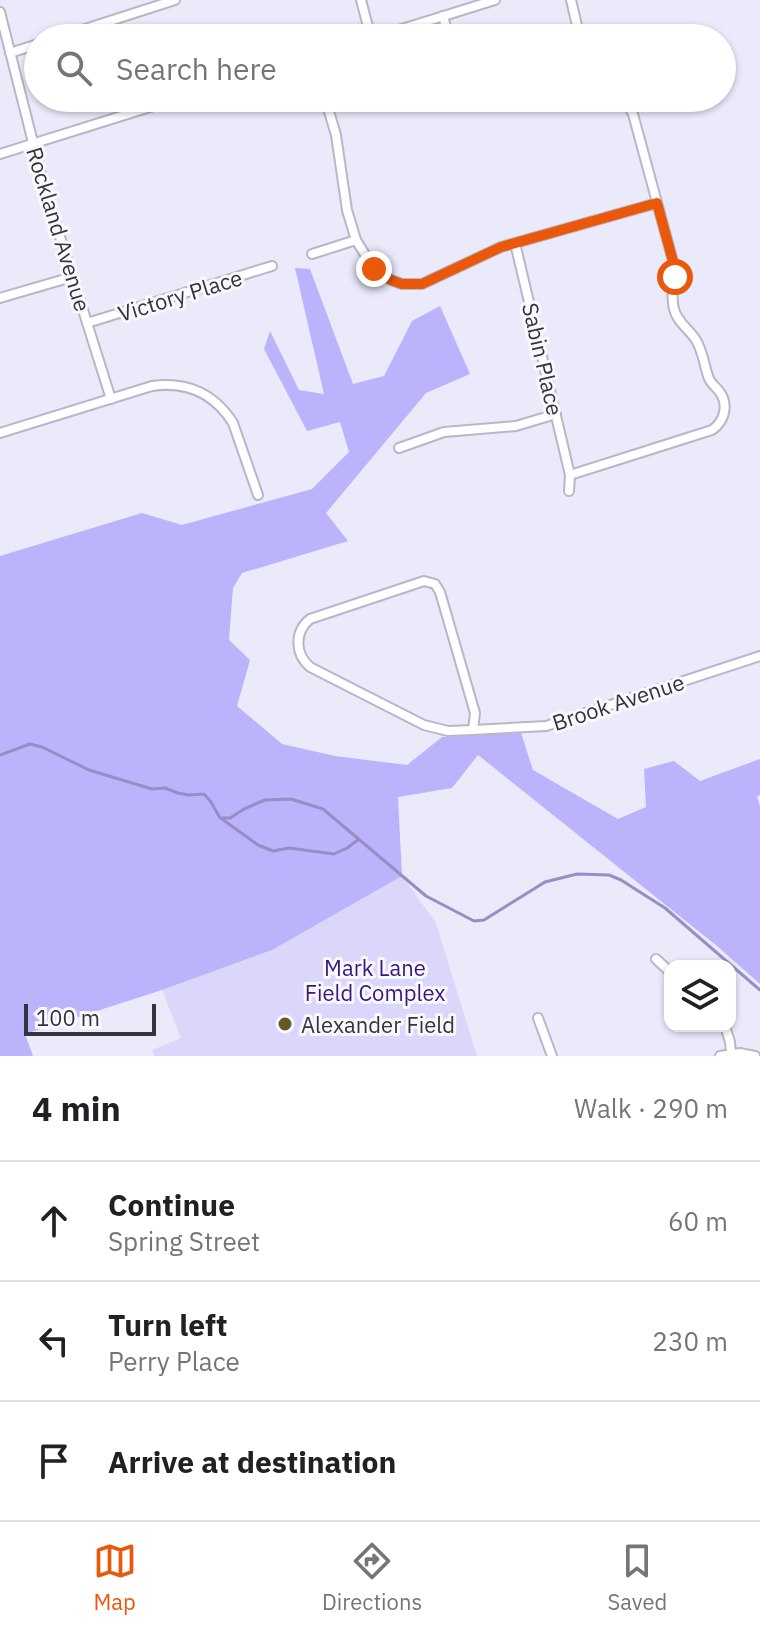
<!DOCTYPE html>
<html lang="en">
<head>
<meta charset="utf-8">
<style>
	:root { --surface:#fff; --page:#f2f2f2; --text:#202124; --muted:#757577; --line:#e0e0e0; --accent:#ea580c }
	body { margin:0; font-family:"IBM Plex Sans",sans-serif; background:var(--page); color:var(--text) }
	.controls { position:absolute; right:24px; bottom:24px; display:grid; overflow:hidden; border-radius:16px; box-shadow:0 2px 6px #0004 }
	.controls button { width:72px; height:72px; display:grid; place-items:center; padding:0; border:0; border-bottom:2px solid var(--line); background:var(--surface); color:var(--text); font:40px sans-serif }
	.scale { position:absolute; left:24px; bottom:20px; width:132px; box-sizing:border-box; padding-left:8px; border:4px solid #35343b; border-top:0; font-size:22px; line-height:28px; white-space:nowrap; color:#35343b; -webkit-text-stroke:6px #f9f8ff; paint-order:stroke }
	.stop { position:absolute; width:24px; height:24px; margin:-18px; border:6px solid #ea580c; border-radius:50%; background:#fff }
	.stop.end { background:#ea580c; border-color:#fff; box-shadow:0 2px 8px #0008 }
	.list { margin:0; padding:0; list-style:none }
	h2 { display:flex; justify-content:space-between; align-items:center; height:104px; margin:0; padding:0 32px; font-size:34px }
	h2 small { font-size:26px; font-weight:400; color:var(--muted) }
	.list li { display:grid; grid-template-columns:52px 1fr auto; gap:24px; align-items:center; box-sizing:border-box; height:120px; padding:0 32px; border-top:2px solid var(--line) }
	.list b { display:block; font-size:30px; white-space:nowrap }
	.list p { margin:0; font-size:26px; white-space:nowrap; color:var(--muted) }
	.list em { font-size:26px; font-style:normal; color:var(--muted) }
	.icon { flex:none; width:44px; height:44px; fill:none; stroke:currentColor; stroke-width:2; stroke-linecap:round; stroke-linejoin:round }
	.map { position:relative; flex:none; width:760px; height:1056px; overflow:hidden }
	.search { position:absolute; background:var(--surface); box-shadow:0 2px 6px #0004; left:24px; right:24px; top:24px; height:88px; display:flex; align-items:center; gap:20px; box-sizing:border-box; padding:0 28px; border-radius:44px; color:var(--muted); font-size:30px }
	.sheet { height:464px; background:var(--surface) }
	nav { display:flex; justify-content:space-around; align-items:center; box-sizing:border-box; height:112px; border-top:2px solid var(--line); background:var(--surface); font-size:22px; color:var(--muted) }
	nav a { display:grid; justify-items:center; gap:4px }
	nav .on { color:var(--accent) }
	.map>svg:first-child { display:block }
</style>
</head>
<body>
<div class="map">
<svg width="760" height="1056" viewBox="0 0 760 1056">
	<rect width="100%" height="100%" fill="#ebeafb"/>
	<path fill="#dad7fa" d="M402 876 436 923 477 1056H154L152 1050 181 1038 162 990 272 950Z"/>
	<path fill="#bbb3fc" d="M295 268 310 269 353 384 384 376 412 321 440 306 470 374 426 393 326 513 348 541 242 573 233 588 229 640 250 660 237 706 282 744 335 756 407 765 442 737 521 733 533 770 618 819 646 807 644 769 674 761 700 781 760 759V795L757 797 760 806V984L717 946 478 755 452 788 398 797 402 876 272 950 162 990 25 1034 33 1056H0V556L142 513 182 525 312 489 349 452 340 422 307 431 264 349 270 331 299 390 324 394Z"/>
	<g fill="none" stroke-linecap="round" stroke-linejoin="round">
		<g stroke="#958fc4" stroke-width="3">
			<path d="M0 755 30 744 42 747 89 770 152 789 165 788 178 793 189 795 204 794 211 802 220 818H230L244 809 265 800 291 799 323 809 426 896 474 921 484 920 545 882 577 874 609 875 621 880 665 908 760 990"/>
			<path d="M222 819 258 845 273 851 289 848 334 854 347 848 359 839"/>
		</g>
		<defs>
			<g id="street">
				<path d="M361 0 371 38"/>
				<path d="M571 0 580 38"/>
				<path d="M0 12 44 186 111 399"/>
				<path d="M443 16 449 38"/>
				<path d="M57 38 175 0"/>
				<path d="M373 38 495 0"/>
				<path d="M10 53 38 44"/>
				<path d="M325 98 336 135 347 210 356 240 374 269 391 280 402 284H422L501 247 657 203"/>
				<path d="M0 154 179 98"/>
				<path d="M515 243 570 475 569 491"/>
				<path d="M312 254 356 240"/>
				<path d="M0 298 72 277"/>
				<path d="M87 323 272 266"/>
				<path d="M0 433 152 386C186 381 214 393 233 423L258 495"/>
				<path d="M399 448 444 432 516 426 556 414"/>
				<path d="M570 475 712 430C725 421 729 404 719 391 715 386 710 383 708 376 704 364 703 352 696 340 689 329 677 322 674 309 670 295 675 279 674 265L633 114 624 98"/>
				<path d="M424 581 435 584 440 592 475 713 473 730 448 731 424 725 310 667C295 654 294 632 310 619Z"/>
				<path d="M473 730 546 726 760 656"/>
				<path d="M656 959 670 972"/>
				<path d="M538 1018 552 1056"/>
				<path d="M725 1026 730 1042 731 1053"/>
				<path d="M720 1056 740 1053 755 1056"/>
			</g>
		</defs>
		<use href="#street" stroke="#b8b7c7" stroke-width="12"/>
		<use href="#street" stroke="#fff" stroke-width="8"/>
	</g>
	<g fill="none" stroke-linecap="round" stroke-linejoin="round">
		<path stroke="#ea580c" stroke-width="10" d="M374 269 391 280 402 284H422L501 247 657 203 674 265 675 277"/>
	</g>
	<circle fill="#655926" stroke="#f9f8ff" stroke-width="3" cx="285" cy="1024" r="8"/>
	<g text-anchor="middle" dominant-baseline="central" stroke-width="6" stroke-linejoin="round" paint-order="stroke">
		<g font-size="22" fill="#35343b" stroke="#f9f8ff">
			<text transform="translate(59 229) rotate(73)">Rockland Avenue</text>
			<text transform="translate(180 295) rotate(-17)">Victory Place</text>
			<text transform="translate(543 359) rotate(77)">Sabin Place</text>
			<text transform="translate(618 702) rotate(-18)">Brook Avenue</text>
		</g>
		<g font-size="22" fill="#38187f" stroke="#f9f8ff">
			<text x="375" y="967">Mark Lane<tspan x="375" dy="25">Field Complex</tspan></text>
		</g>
		<g font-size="22" fill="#35343b" stroke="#f9f8ff" text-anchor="start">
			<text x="301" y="1024">Alexander Field</text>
		</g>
	</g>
</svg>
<div class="controls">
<button><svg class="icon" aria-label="layers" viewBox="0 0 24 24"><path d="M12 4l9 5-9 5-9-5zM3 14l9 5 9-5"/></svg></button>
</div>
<div class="scale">100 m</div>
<div class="stop" style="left:675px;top:277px"></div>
<div class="stop end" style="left:374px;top:269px"></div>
<div class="search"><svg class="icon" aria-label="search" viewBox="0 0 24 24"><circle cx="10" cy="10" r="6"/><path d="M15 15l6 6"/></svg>Search here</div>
</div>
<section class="sheet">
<h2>4 min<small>Walk · 290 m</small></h2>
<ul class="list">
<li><svg class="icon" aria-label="ahead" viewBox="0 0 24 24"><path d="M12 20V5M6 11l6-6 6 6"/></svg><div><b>Continue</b><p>Spring Street</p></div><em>60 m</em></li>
<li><svg class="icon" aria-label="left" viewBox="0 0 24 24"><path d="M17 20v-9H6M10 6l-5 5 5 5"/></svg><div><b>Turn left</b><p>Perry Place</p></div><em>230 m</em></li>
<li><svg class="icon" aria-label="arrive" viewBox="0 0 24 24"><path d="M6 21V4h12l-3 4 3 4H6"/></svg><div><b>Arrive at destination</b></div></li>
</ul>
</section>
<nav>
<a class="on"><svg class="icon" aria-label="map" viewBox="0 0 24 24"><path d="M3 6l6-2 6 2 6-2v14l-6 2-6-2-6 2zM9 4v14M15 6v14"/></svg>Map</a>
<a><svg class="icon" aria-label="directions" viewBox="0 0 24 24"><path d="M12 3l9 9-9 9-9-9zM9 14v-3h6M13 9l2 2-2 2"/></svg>Directions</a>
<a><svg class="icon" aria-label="saved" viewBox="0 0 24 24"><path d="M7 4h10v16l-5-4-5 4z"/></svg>Saved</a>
</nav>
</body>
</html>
